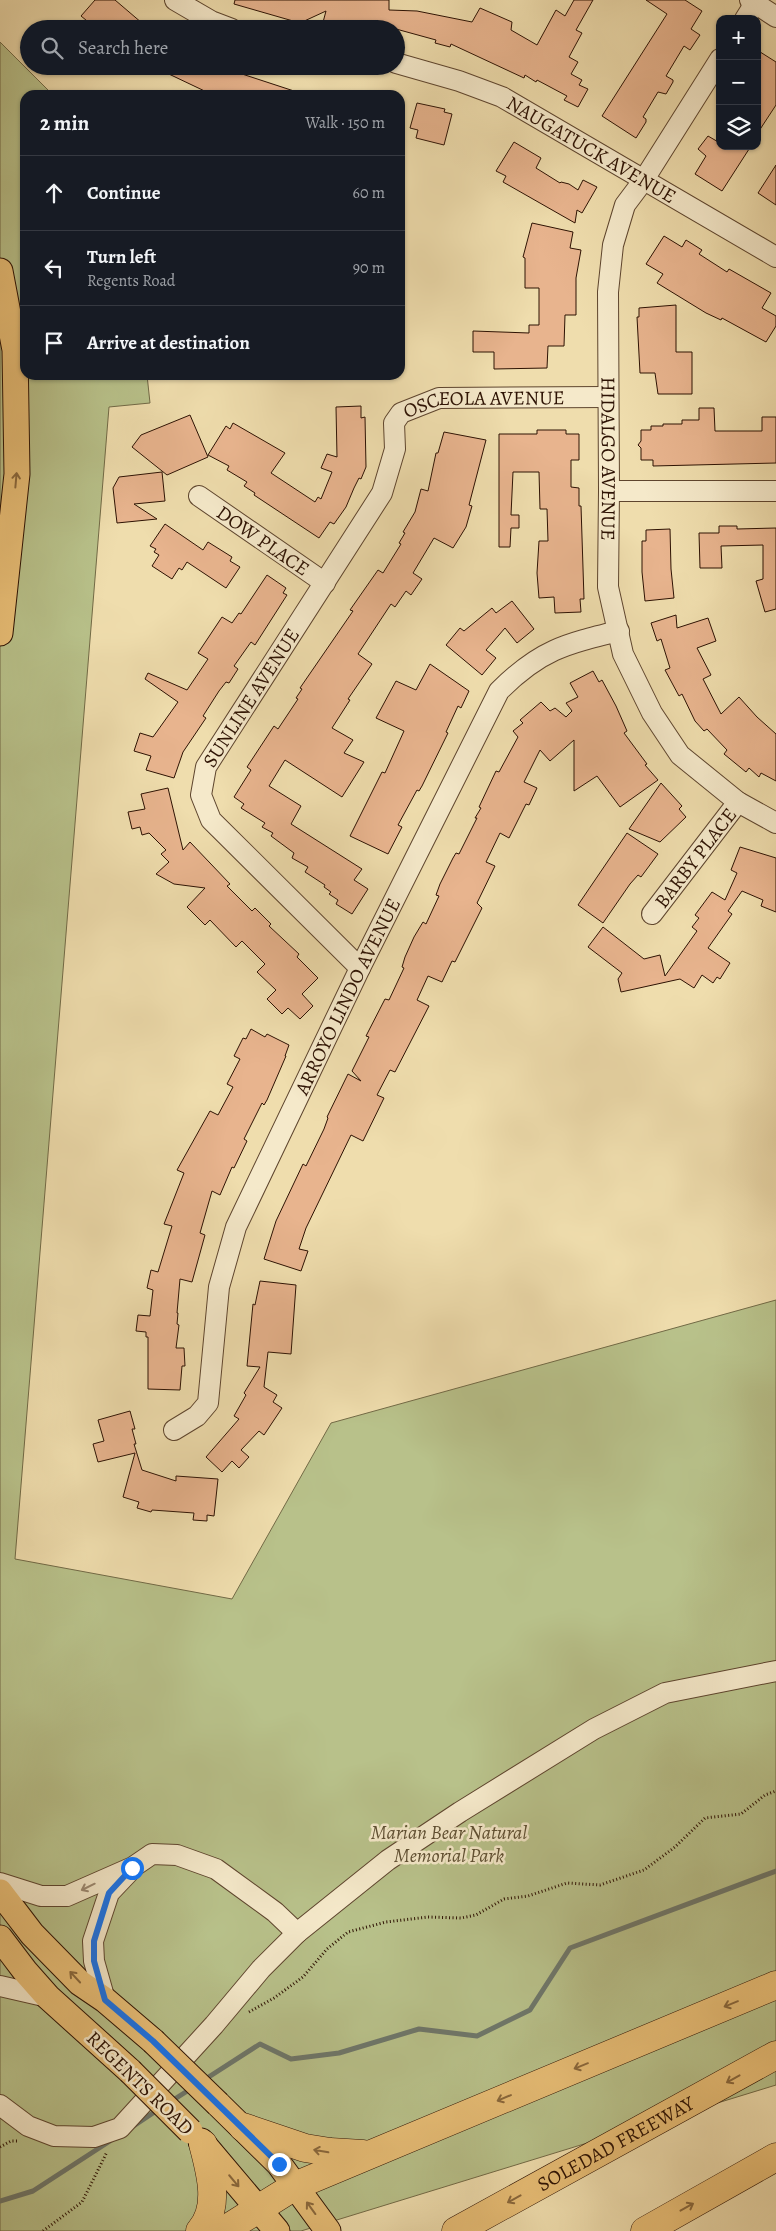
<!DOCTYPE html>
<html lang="en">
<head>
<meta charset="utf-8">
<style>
	:root { --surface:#171b24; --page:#20242c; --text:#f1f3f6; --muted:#9ea1a6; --line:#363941 }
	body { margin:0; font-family:Alegreya,serif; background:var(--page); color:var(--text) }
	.controls { position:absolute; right:15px; top:15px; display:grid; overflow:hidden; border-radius:10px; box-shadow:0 1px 4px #0004 }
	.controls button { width:45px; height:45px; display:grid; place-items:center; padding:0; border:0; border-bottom:1px solid var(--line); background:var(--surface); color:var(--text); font:25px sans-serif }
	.stop { position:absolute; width:15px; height:15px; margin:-11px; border:4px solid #1a73e8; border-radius:50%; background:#fff }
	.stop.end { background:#1a73e8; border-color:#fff; box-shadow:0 1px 5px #0008 }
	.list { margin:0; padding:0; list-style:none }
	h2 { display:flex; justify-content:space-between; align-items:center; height:65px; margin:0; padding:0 20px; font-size:21px }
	h2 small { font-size:16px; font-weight:400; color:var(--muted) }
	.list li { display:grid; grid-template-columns:32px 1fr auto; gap:15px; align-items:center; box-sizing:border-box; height:75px; padding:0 20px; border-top:1px solid var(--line) }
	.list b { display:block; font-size:19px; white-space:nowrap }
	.list p { margin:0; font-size:16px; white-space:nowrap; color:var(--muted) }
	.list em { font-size:16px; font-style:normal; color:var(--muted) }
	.icon { flex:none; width:28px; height:28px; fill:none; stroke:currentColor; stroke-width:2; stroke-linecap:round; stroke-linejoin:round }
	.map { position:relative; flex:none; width:776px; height:2231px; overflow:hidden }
	.search { position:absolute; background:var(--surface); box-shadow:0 1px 4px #0004; left:20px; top:20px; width:385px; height:55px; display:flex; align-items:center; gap:12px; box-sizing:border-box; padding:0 18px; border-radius:28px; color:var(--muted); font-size:19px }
	.panel { position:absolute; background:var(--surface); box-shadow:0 1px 4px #0004; left:20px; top:90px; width:385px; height:290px; border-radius:15px }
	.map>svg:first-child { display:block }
</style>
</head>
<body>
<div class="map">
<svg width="776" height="2231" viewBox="0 0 776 2231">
	<rect width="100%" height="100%" fill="#efddad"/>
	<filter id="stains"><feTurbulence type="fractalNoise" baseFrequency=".004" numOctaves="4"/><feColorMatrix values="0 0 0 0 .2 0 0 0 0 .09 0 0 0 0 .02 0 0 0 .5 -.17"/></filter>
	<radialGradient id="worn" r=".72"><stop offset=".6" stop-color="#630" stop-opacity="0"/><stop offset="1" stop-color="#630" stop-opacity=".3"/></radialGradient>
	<path fill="#b8c18a" stroke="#726a46" d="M0 42 53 95H25V375H147L150 403 109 407 15 1559 232 1599 331 1423 776 1300V2085L301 2231H0Z"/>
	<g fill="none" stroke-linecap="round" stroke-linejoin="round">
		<g stroke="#6e776b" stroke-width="5">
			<path d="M204 2080 260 2044 291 2059 339 2053 419 2029 477 2036 530 2010 570 1948 776 1871"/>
			<path d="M170 2102 192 2088"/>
			<path d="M132 2127 159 2109"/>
			<path d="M0 2201 33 2191 113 2139"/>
		</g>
	</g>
	<g fill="#e8b48e" stroke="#2d1203">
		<path d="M95 0H115L149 29H97L81 16Z"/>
		<path d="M235 0H389V10L417 11 472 22 480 8 512 22 511 30 537 45 556 10 565 16 574 0H593L576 30 582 33 569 57 578 62 571 74 582 80 579 85 588 89 578 107 564 100 567 96 537 80 536 82 525 75 524 78 451 44 450 47 435 43 436 40 396 29H345L322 26 326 11 300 23 234 4Z"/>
		<path d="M646 0H685L702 11 691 29 700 35 690 50 684 46 666 76 673 80V82L666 94 658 92 643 117 646 119V122L636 138 602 116 667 14Z"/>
		<path d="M757 50 776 62V105L757 134Z"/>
		<path d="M152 66H233L240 69 239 73 297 92V95H213Z"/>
		<path d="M417 103 445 109 444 112 452 114 444 145 416 138 418 130 410 128Z"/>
		<path d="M708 136 720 143V146H751L722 191 695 174 706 156 698 149Z"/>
		<path d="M514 142 541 158 536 168 560 183 561 182 569 184 578 190 583 180 597 187 582 213 577 210 575 223 503 182 506 176 496 171Z"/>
		<path d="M776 165V205L758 193Z"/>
		<path d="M532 223 573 232 570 248 581 250 576 278V315H565L564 346H548L547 368 494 369V352H473V331L529 333V325H539V288H525V258L523 257Z"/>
		<path d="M664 236 682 247 686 240 702 250 699 254 727 272 729 269 771 293 762 308 776 316V326L766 342 722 318 721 320 706 313 657 283 663 274 646 264Z"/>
		<path d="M676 305V352H692V394H658L655 373H640L637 317H639V308Z"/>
		<path d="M361 406V418L365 417 366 467 361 479 359 478 354 488 346 507 334 524 330 522 319 538 254 495 255 493 244 486 247 482 227 470 229 466 208 455 226 426 230 429 233 423 285 453 271 473 315 502 318 497 321 499 332 472 321 468 327 454 337 457 336 407Z"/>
		<path d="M699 408H714L715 431H762V417H776V463L653 466V460H641V448L638 445 641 441V430H651V426H663V424H682V420H699Z"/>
		<path d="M190 415 208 457 167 475 132 447 141 435Z"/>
		<path d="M537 430H566V434H579V460H571V487L579 488V506H581L584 599H580L581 612 555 613 554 597 539 598 537 573 539 541H548L547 509H540L539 472H513L511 515H519V528H511L510 547H499V434H537Z"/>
		<path d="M444 432 486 440 469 505 472 506 466 527 453 548 434 538 413 573 422 579 411 595 406 591 395 607 391 604 358 654 372 664 348 699 350 700 332 728 353 740 344 753 364 762 342 797 285 760 269 786 301 806 291 824 362 869 354 880 368 889 352 914 336 904 338 900 329 894 331 892 324 887 325 885 305 872 308 867 292 858 294 853 271 836 273 833 262 827 265 823 241 808 244 804 234 797 251 770 247 767 274 726 278 729 298 699 296 698 302 689 300 688 353 611 350 610 378 570 383 573 401 544 399 543 405 533 403 532 415 512 421 489 428 491 436 453H438Z"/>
		<path d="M162 472 165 501 134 504 157 519 117 523 113 488 119 477Z"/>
		<path d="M165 524 203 550 208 542 232 557 230 561 240 567 226 588 187 562 182 570 179 568 172 579 152 566 159 555 154 552 156 549 150 546Z"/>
		<path d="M719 526H737V529L776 528V609L765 612 756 581 763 579V545L721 546 722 568H700L699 533H719Z"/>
		<path d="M670 529 671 569 674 598 645 601 642 572V541H646V530Z"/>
		<path d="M267 575 286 588 283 593 287 595 255 645 251 642 234 666 238 669 229 683 226 682 219 691 203 716 206 718 183 752 174 778 146 770 151 756 134 751 140 733 153 737 178 702 145 679 148 673 187 690 208 659 198 653 222 617 232 623 239 613 241 614Z"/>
		<path d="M512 601 534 629 517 643 505 628 486 650 496 658 482 675 446 645 460 628 464 631 492 608 496 613Z"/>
		<path d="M676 615 677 628 708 618 716 641 697 648 711 675 703 679 721 714 739 697 757 717 776 734V781L761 773 759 777 749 768 746 772 724 754 727 750 707 729 704 731 695 721 682 694 679 696 665 670 670 668 661 639 657 641 651 623Z"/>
		<path d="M430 664 469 691 461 708 458 706 446 732 448 733 422 786 419 791 417 790 398 825 402 827 388 854 350 836 382 772 385 773 404 731 376 718 396 681 416 690Z"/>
		<path d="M593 671 599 682 602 680 616 706 627 731 624 733 647 764 645 765 658 780 620 807 597 776 574 791V740L550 761 540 750 524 782 537 788 529 805 526 804 509 838 500 833 486 862 495 866 477 903 482 908 455 962 452 961 442 982 428 976 417 1000 429 1006 395 1072 390 1070 377 1095 384 1098 363 1141 351 1135 306 1228 299 1249 308 1251 301 1271 264 1259 276 1221 303 1164 306 1166 324 1129 328 1118 327 1117 348 1074 361 1081 352 1071 369 1037 366 1036 385 999 389 1000 404 968 402 967 405 957 414 937 423 922 426 924 439 896 436 895 440 884 453 858 456 853 459 854 477 818H475L481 808 479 807 496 771 499 772 518 737 513 731 523 723 520 720 541 702 550 711 555 708 566 717 572 711 566 703 578 697 570 683Z"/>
		<path d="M661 783 682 806 679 809 686 817 660 842 629 829Z"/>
		<path d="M168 788 183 850 190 842 230 884 227 886 252 911 255 908 271 924 269 926 299 954 297 957 318 978 302 994 313 1006 300 1019 288 1008 282 1014 267 999 276 990 257 972 265 964 242 941 236 947 210 920 205 925 187 907 205 888 174 884 156 874 169 862 161 854 166 850 149 833 142 835 140 827 132 829 128 812 145 809 141 794Z"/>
		<path d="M627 833 658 854 641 877 638 875 630 884 603 923 578 905Z"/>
		<path d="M740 847 776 858V912L761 906 763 900 742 891 728 911 732 914 708 948 730 963 720 979 717 977 713 983 702 975 694 988 680 979 621 992 618 979 622 973 588 947 603 927 644 959 660 955 665 976 697 931 692 927 699 918 695 915 712 892 725 900 737 873 731 870Z"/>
		<path d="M251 1029 265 1037 267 1034 289 1045 285 1056H286L267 1100 264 1105 262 1103 244 1139 247 1141 234 1168 232 1167 220 1195 212 1191 200 1233 205 1235 192 1282 180 1279 177 1313H178L177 1324 179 1325 176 1348H184L185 1366H182L180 1390 148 1389V1337H146V1332L136 1331 138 1315 150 1316 153 1290 147 1288 151 1270 158 1272 172 1226 164 1224 184 1173 177 1170 210 1111 218 1115 233 1087 227 1084 240 1059 234 1056 243 1038 246 1039Z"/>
		<path d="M260 1281 296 1285 291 1354 268 1352 264 1387 277 1395 273 1402 282 1408 264 1435 259 1431 241 1450 249 1457 239 1468 232 1461 222 1472 206 1457 239 1419 234 1416 246 1395 244 1393 260 1367 247 1366 253 1304 255 1305Z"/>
		<path d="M130 1411 135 1429H132L136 1444H134L142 1470 176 1481V1476L218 1479 214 1516 207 1515V1521L193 1520 194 1513 152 1510 151 1512 137 1508 139 1502 123 1497 135 1453 98 1462 93 1444 104 1441 98 1420Z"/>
	</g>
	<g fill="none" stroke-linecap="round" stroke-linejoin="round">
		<defs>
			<g id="minor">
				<path d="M175 0 211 21 232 29"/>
				<path d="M750 0 776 17"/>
				<path d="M745 19 757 0"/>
				<path id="s1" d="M720 59 643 181 625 205 613 245 608 292 609 491 608 587 623 654 652 713 680 755 738 802 776 823"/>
				<path id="s2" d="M396 63 459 81 502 97 776 257"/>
				<path d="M609 491H776"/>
				<path id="s3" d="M199 496 325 583"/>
				<path id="s4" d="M652 914 738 802"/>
				<path id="s5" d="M360 968 211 820 201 795 206 767 382 493 395 449 394 423 401 413 439 398 608 397"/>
				<path id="s6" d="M174 1430 197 1416 208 1403 219 1287 236 1227 360 968 499 691C540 650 565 644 619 631"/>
				<path d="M0 1883 41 1896H67L133 1867 152 1854 177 1855 216 1869 275 1912 297 1933"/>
				<path d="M0 1986 48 1997"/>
				<path d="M105 2000 94 1961 93 1941 109 1893 128 1873"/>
				<path d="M0 2105 28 2126 54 2136 94 2137 120 2128 214 2025 261 1969 297 1933 388 1860 460 1812 594 1729 665 1693 776 1671"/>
			</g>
			<g id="major">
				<path d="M0 271 15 350 17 474 0 633"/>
				<path d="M0 1892 32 1934 80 1983 105 2000 153 2041"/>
				<path d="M0 1938 25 1971 48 1997 130 2071"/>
				<path d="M218 2104 279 2164 328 2231"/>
				<path d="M201 2141 277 2231"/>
			</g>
			<g id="highway">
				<path d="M243 2127 305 2148 330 2152 363 2154"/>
				<path d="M200 2231C221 2207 210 2171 203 2144"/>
				<path d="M223 2231 295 2186 776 1985"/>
				<path id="s7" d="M456 2231 776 2055"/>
				<path d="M645 2231 776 2157"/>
			</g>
		</defs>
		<use href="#minor" stroke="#5e452e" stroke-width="22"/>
		<use href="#major" stroke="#2d1203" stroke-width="27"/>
		<use href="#highway" stroke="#2d1203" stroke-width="29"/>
		<g stroke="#2d1203" stroke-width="3" stroke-dasharray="1 2.5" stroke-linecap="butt">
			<path d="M249 2012 274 1998 303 1977 327 1949 348 1932 386 1922 428 1917 461 1918 476 1915 504 1899 528 1896 567 1883 600 1885 644 1870 675 1847 705 1818 741 1814 765 1795 776 1791"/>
			<path d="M0 2147 11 2141H18"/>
			<path d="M43 2231 82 2202 107 2152"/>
		</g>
		<use href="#minor" stroke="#f5e9ca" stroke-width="20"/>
		<use href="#major" stroke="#e8be76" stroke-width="25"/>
		<use href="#highway" stroke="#e8be76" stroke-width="28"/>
		<defs>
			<g id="major-bridge">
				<path d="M153 2041 218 2104"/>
				<path d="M130 2071 190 2131"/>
			</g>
		</defs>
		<use href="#major-bridge" stroke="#2d1203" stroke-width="27" stroke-linecap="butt"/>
		<use href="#major-bridge" stroke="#e8be76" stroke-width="25"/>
	</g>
	<defs><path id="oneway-shaft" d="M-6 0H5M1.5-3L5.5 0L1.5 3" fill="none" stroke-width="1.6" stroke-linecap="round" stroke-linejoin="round" transform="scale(1.25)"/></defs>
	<g stroke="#8a683c">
		<use href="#oneway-shaft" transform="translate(16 480) rotate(-85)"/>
		<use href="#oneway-shaft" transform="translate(75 1977) rotate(-133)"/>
		<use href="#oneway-shaft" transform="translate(731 2004) rotate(158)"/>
		<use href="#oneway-shaft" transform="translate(581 2066) rotate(158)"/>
		<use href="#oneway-shaft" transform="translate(733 2079) rotate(151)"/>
		<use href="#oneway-shaft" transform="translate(504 2098) rotate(157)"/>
		<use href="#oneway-shaft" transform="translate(321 2151) rotate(-170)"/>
		<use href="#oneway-shaft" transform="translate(234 2181) rotate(50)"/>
		<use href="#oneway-shaft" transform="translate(514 2199) rotate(151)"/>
		<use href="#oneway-shaft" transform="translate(687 2207) rotate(-29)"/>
		<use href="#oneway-shaft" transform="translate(311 2208) rotate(-126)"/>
	</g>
	<use stroke="#9b8870" href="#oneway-shaft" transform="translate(88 1887) rotate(154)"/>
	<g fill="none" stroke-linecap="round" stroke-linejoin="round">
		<path stroke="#1a73e8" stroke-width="6" d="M132 1868 109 1893 94 1941V1961L105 2000 153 2041 279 2164"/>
	</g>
	<g text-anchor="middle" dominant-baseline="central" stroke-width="5" stroke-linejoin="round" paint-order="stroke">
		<g font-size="20" fill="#2d1203" stroke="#f5e9ca">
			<text stroke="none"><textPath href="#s2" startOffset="215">NAUGATUCK AVENUE</textPath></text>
			<text stroke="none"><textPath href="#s5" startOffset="760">OSCEOLA AVENUE</textPath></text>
			<text stroke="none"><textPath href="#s1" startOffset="430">HIDALGO AVENUE</textPath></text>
			<text stroke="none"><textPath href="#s3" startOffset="78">DOW PLACE</textPath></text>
			<text stroke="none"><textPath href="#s5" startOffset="348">SUNLINE AVENUE</textPath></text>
			<text stroke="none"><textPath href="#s4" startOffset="71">BARBY PLACE</textPath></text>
			<text stroke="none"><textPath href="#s6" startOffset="479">ARROYO LINDO AVENUE</textPath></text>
			<text transform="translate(140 2083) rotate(44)">REGENTS ROAD</text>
			<text stroke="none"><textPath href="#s7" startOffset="182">SOLEDAD FREEWAY</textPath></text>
		</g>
		<g font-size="20" font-style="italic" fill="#5e4f32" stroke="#f5e9ca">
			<text x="449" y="1832">Marian Bear Natural<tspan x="449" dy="23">Memorial Park</tspan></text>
		</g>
	</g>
	<rect width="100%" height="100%" filter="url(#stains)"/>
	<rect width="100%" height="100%" fill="url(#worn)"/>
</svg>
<div class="controls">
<button>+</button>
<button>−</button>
<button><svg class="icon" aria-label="layers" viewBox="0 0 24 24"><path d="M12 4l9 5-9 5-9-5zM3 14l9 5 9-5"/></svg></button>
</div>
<div class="stop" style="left:132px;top:1868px"></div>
<div class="stop end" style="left:279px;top:2164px"></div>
<div class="search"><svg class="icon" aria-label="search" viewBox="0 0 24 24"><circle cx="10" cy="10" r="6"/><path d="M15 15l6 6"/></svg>Search here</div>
<section class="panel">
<h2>2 min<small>Walk · 150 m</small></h2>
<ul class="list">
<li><svg class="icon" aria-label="ahead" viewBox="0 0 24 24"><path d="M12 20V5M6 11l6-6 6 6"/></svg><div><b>Continue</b></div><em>60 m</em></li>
<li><svg class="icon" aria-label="left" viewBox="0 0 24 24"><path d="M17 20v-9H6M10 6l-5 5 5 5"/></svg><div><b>Turn left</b><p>Regents Road</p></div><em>90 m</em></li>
<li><svg class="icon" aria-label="arrive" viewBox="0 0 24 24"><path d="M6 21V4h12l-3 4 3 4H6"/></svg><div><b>Arrive at destination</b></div></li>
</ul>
</section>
</div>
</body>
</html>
